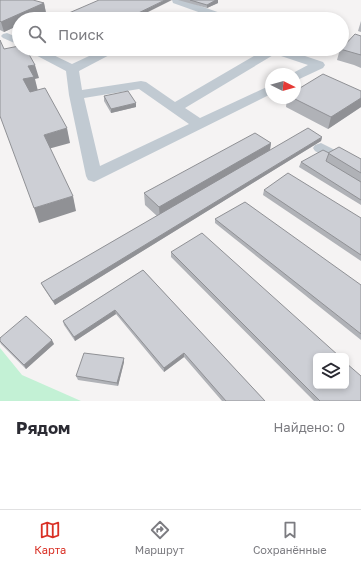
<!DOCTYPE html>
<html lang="ru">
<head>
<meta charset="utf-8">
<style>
	:root { --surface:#fff; --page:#f2f2f3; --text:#2b2b33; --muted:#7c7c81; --line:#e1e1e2; --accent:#d93025 }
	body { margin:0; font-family:"Golos Text",sans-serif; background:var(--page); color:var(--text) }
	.controls { position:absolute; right:12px; bottom:12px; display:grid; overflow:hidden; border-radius:6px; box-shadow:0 2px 6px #0003 }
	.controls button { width:36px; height:36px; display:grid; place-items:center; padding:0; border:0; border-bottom:1px solid var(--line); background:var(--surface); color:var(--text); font:20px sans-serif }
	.compass { position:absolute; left:265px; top:68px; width:36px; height:36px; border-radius:50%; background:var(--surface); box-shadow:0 2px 6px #0003; rotate:95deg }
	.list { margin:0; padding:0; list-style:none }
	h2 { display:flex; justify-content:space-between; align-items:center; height:52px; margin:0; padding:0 16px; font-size:17px }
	h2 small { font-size:13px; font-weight:400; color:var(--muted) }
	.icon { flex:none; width:22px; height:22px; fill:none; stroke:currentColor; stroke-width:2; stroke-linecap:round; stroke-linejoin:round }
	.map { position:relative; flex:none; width:361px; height:401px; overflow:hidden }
	.search { position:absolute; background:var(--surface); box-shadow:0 2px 6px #0003; left:12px; right:12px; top:12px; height:44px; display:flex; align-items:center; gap:10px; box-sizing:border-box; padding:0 14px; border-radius:22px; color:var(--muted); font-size:15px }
	.sheet { height:108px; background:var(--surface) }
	nav { display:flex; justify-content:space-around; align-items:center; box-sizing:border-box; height:56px; border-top:1px solid var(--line); background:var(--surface); font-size:11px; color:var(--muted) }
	nav a { display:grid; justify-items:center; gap:2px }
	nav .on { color:var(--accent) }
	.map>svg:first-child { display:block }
</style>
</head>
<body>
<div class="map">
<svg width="361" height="401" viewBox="0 0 361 401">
	<rect width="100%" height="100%" fill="#f5f3f3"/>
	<path fill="#c3f1d5" d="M0 348 22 375 81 401H0Z"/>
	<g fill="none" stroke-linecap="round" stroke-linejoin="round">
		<g fill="#c1cad2" fill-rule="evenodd">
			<path d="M172 0H183L232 17 233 19H218L173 3Z"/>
			<path d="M179 14 188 17 189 19H170L171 17Z"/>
			<path d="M7 33 19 38V45L3 38 1 36 3 34Z"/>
			<path d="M26 49H41L72 64 104 49H119L117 51 79 71 82 90 141 81 146 82 175 102 266 49H284L323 62 325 65 323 68 295 81V74H291L308 65 275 54 185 108 200 118 271 85V94L94 182 88 180 86 176 69 95 66 71 28 51ZM139 89 189 124 100 166 84 98Z"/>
			<path d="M321 143 361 163V176L355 174 315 151 313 148 315 145Z"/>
		</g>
	</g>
	<g fill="#b0b2b7">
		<path d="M0 0 44 3 46 13 4 32 0 30Z"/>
		<path d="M178 0H218V3L207 8Z"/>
		<path d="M361 21V32L358 31Z"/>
		<path d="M361 36V68L354 65 337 60 340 49Z"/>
		<path d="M361 91V107L328 129 286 107 287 98H295Z"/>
		<path d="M104 96 136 107 111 113 104 101Z"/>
		<path d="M322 137 321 141 55 305 43 287 41 283 157 216 145 205 144 193 271 143 270 150Z"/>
		<path d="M329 153 361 159V205L299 167 301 162Z"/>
		<path d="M264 190 361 218V261L263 195Z"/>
		<path d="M215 219 361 285V340L215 223Z"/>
		<path d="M171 252 361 401H314L171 257Z"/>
		<path d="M143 270 265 401H222L184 357 164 372 116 314 75 341 64 325 63 321Z"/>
		<path d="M0 338 54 344 26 369 1 344 0 342Z"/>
		<path d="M124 358V362L118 386 78 380 76 376Z"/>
	</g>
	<g fill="#909195">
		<path d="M165 0H172L134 19H126Z"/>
		<path d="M216 0H218V3L207 8V5Z"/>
		<path d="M44 3 46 13 33 19H19V25L4 32 1 22Z"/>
		<path d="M35 65 39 78 35 79 38 91 27 93 23 79 28 66Z"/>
		<path d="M361 98V107L328 129 331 117Z"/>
		<path d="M136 103V107L111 113V109Z"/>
		<path d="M67 128 70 143 48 149 44 135Z"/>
		<path d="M322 137 321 141 55 305 53 301Z"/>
		<path d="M271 143 269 155 160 219 159 207Z"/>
		<path d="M73 196 76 211 39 223 34 208Z"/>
		<path d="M115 310 116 314 75 341 74 337Z"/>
		<path d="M52 340 54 344 26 369 24 365Z"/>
		<path d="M184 353V357L164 372V368Z"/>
		<path d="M124 358V362L118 386 117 383Z"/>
	</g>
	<g fill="#cdcfd5" stroke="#909195">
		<path d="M0 0H33L44 3 1 22 0 21Z"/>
		<path d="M99 0H165L126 19H55Z"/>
		<path d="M190 0H216L207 5Z"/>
		<path d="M355 34 361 36V55L340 49H342V48Z"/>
		<path d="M0 40 4 49 19 46V49H26L35 65 28 66 34 77 23 79 30 92 45 88 67 128 44 135 73 196 34 208 0 116Z"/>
		<path d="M323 74 361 91V98L331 117 293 98H295V91Z"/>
		<path d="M128 91 136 103 111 109 104 96Z"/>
		<path d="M308 128 322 137 53 301 41 283Z"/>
		<path d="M255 133 271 143 159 207 144 193Z"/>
		<path d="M339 147 361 159V173L328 153Z"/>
		<path d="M323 150 329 153 326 161 361 182V200L301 162Z"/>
		<path d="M288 173 361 218V255L264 190Z"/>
		<path d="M245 202 361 285V334L215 219Z"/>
		<path d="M202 233 339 356H316V386H346V363L361 376V401H320L171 252Z"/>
		<path d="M143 270 265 401H226L184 353 164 368 115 310 74 337 63 321Z"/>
		<path d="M26 316 52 340 24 365 0 341V338Z"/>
		<path d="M84 353 124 358 117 383 76 376Z"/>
	</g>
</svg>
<div class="controls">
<button><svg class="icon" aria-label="layers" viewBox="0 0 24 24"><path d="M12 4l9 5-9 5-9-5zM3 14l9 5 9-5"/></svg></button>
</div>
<svg class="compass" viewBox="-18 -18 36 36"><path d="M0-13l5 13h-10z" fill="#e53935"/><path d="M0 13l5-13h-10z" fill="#7c7c81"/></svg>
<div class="search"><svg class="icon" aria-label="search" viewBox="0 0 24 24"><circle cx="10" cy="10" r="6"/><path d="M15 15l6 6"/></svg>Поиск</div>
</div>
<section class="sheet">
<h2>Рядом<small>Найдено: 0</small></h2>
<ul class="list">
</ul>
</section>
<nav>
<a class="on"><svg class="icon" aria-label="map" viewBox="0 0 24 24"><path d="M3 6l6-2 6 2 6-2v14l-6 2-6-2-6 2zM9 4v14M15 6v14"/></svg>Карта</a>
<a><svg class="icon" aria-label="directions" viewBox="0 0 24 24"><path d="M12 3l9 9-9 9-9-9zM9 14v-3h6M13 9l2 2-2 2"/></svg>Маршрут</a>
<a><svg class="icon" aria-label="saved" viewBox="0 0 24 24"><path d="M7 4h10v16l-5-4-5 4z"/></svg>Сохранённые</a>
</nav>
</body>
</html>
